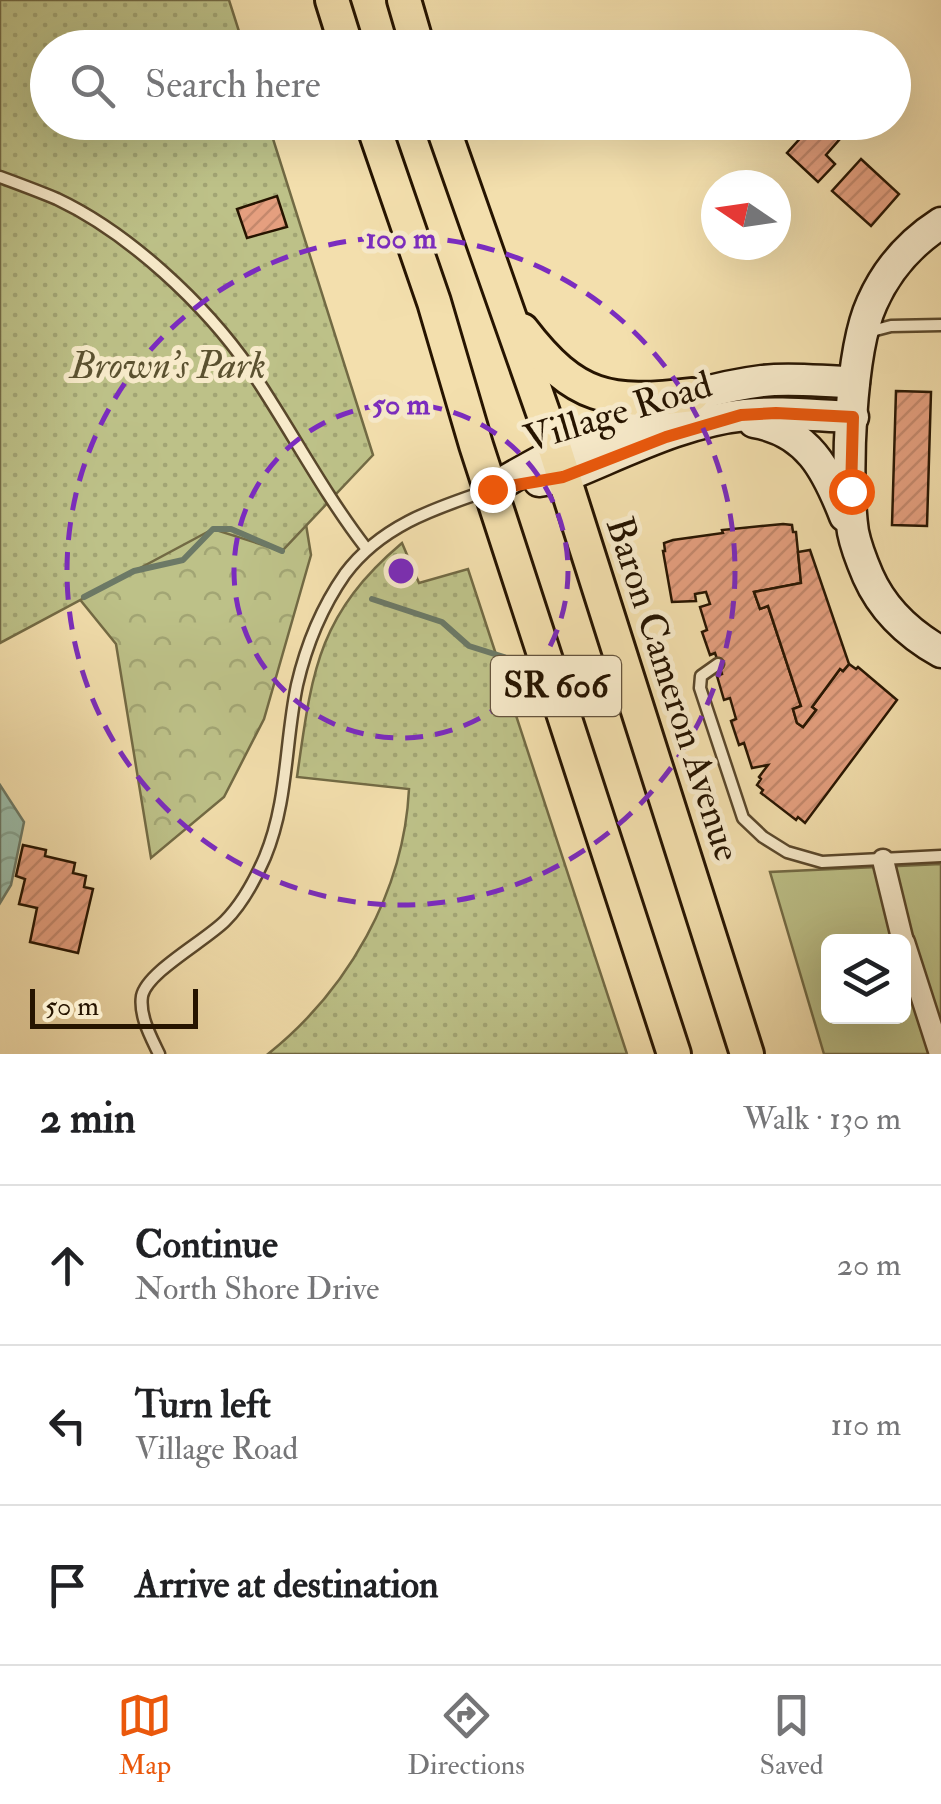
<!DOCTYPE html>
<html lang="en">
<head>
<meta charset="utf-8">
<style>
	:root { --surface:#fff; --page:#f6f6f6; --text:#202124; --muted:#757577; --line:#e0e0e0; --accent:#ea580c }
	body { margin:0; font-family:"IM FELL Double Pica",serif; background:var(--page); color:var(--text) }
	.controls { position:absolute; right:30px; bottom:30px; display:grid; overflow:hidden; border-radius:15px; box-shadow:0 10px 40px #0002 }
	.controls button { width:90px; height:90px; display:grid; place-items:center; padding:0; border:0; border-bottom:2px solid var(--line); background:var(--surface); color:var(--text); font:50px sans-serif }
	.compass { position:absolute; left:701px; top:170px; width:90px; height:90px; border-radius:50%; background:var(--surface); box-shadow:0 10px 40px #0002; rotate:283deg }
	.scale { position:absolute; left:30px; bottom:25px; width:168px; box-sizing:border-box; padding-left:10px; border:5px solid #261400; border-top:0; font-size:28px; line-height:35px; white-space:nowrap; color:#261400; -webkit-text-stroke:8px #f7eaca; paint-order:stroke }
	.stop { position:absolute; width:30px; height:30px; margin:-22px; border:8px solid #ea580c; border-radius:50%; background:#fff }
	.stop.end { background:#ea580c; border-color:#fff; box-shadow:0 2px 10px #0008 }
	.list { margin:0; padding:0; list-style:none }
	h2 { display:flex; justify-content:space-between; align-items:center; height:130px; margin:0; padding:0 40px; font-size:42px }
	h2 small { font-size:32px; font-weight:400; color:var(--muted) }
	.list li { display:grid; grid-template-columns:65px 1fr auto; gap:30px; align-items:center; box-sizing:border-box; height:160px; padding:0 40px; border-top:2px solid var(--line) }
	.list b { display:block; font-size:38px; white-space:nowrap }
	.list p { margin:0; font-size:32px; white-space:nowrap; color:var(--muted) }
	.list em { font-size:32px; font-style:normal; color:var(--muted) }
	.icon { flex:none; width:55px; height:55px; fill:none; stroke:currentColor; stroke-width:2; stroke-linecap:round; stroke-linejoin:round }
	.map { position:relative; flex:none; width:941px; height:1054px; overflow:hidden }
	.search { position:absolute; background:var(--surface); box-shadow:0 10px 40px #0002; left:30px; right:30px; top:30px; height:110px; display:flex; align-items:center; gap:25px; box-sizing:border-box; padding:0 35px; border-radius:55px; color:var(--muted); font-size:38px }
	.sheet { height:610px; background:var(--surface) }
	nav { display:flex; justify-content:space-around; align-items:center; box-sizing:border-box; height:140px; border-top:2px solid var(--line); background:var(--surface); font-size:28px; color:var(--muted) }
	nav a { display:grid; justify-items:center; gap:5px }
	nav .on { color:var(--accent) }
	.map>svg:first-child { display:block }
</style>
</head>
<body>
<div class="map">
<svg width="941" height="1054" viewBox="0 0 941 1054">
	<defs>
		<pattern id="forest-crowns" width="20" height="18" patternUnits="userSpaceOnUse" patternTransform="scale(2.5)"><rect width="20" height="18" fill="#bdc188"/><path d="M2 6a3 3 0 1 1 6 0M12 15a3 3 0 1 1 6 0" fill="none" stroke="#a2a574"/></pattern>
		<pattern id="park-dots" width="8" height="8" patternUnits="userSpaceOnUse" patternTransform="scale(2.5)"><rect width="8" height="8" fill="#bdc188"/><path d="M2 2h.1M6 6h.1" fill="none" stroke="#a2a574" stroke-width="1.8" stroke-linecap="round"/></pattern>
		<pattern id="water-waves" width="16" height="10" patternUnits="userSpaceOnUse" patternTransform="scale(2.5)"><rect width="16" height="10" fill="#9bbdaa"/><path d="M0 5q4-4 8 0t8 0" fill="none" stroke="#85a290"/></pattern>
		<pattern id="building-hatch" width="6" height="6" patternUnits="userSpaceOnUse" patternTransform="scale(2.5)"><rect width="6" height="6" fill="#e59f7f"/><path d="M-1 1l2-2M0 6l6-6M5 7l2-2" fill="none" stroke="#c4886c"/></pattern>
	</defs>
	<rect width="100%" height="100%" fill="#f3dfad"/>
	<filter id="stains"><feTurbulence type="fractalNoise" baseFrequency=".002" numOctaves="4"/><feColorMatrix values="0 0 0 0 .2 0 0 0 0 .09 0 0 0 0 .02 0 0 0 .5 -.17"/></filter>
	<radialGradient id="worn" r=".72"><stop offset=".6" stop-color="#630" stop-opacity="0"/><stop offset="1" stop-color="#630" stop-opacity=".3"/></radialGradient>
	<path fill="#bdc188" stroke="#726a44" stroke-width="2.5" fill-rule="evenodd" d="M941 864V1054H824L770 872ZM828 942H904V1016H828Z"/>
	<path fill="url(#forest-crowns)" stroke="#726a44" stroke-width="2.5" d="M0 220 302 500 311 555 264 719 224 797 151 858 116 644 0 501Z"/>
	<g fill="url(#park-dots)" stroke="#726a44" stroke-width="2.5">
		<path d="M0 0H229L244 47 48 48V122L268 123 373 455 282 551 213 529 0 643Z"/>
		<path d="M402 543 419 583 468 569 627 1054H268C348 990 404 892 409 789L297 777C312 672 317 615 402 543Z"/>
	</g>
	<path fill="url(#water-waves)" stroke="#6c7966" stroke-width="2.5" d="M0 785 24 822 11 885 0 903Z"/>
	<g fill="none" stroke-linecap="round" stroke-linejoin="round">
		<g stroke="#6c7966" stroke-width="6">
			<path d="M84 597 134 571 183 560 213 529H231L282 551"/>
			<path d="M372 599 442 622 469 646 504 657"/>
		</g>
	</g>
	<g fill="url(#building-hatch)" stroke="#261400" stroke-width="2.5">
		<path d="M815 122H820L839 140 826 155 835 164 818 182 787 153Z"/>
		<path d="M861 159 899 194 871 226 832 191Z"/>
		<path d="M277 196 287 227 247 238 237 209Z"/>
		<path d="M896 391 931 392 927 526 892 525Z"/>
		<path d="M783 524 792 525 793 532H796L801 583 754 592 760 609 768 606 801 706 793 709 797 723 803 727 816 710 812 707 840 669 843 671 849 664 856 669 858 667 897 700 805 823 798 817 796 820 761 793 763 790 757 785 761 779 759 777 768 765 752 768 744 743 739 745 731 721 736 719 730 698 724 700 717 676 722 674 715 653 710 655 702 632 707 630 700 607 710 604 706 592 695 594 696 601 672 602 663 551H665L664 543 673 540 723 533 722 530Z"/>
		<path d="M810 550 849 664 843 671 840 669 812 707 816 710 803 727 797 723 793 709 801 706 768 606 760 609 754 592 801 583 798 552Z"/>
		<path d="M23 845 46 850 45 856 75 863 73 873 86 876 84 887 93 889 78 953 30 942 37 908 19 904 25 879 16 876Z"/>
	</g>
	<g fill="none" stroke-linecap="round" stroke-linejoin="round">
		<defs>
			<g id="lane">
				<path d="M0 177C19 184 38 191 57 199 129 233 205 304 250 369 290 428 322 491 366 548"/>
				<path d="M868 332 891 326 941 325"/>
				<path d="M718 664 701 676 700 688 743 818 763 837 787 852 822 862 941 856"/>
				<path d="M159 1054C151 1037 139 1016 142 996 147 972 205 941 225 921 242 904 255 880 265 857 288 802 285 742 297 685 306 646 322 607 345 574 380 527 432 509 486 491"/>
			</g>
			<g id="street">
				<path d="M883 860 903 942"/>
				<path d="M904 942 940 1054"/>
			</g>
			<g id="secondary">
				<path d="M941 223C910 243 887 269 872 303 850 351 845 479 853 532 856 547 862 562 868 576 883 610 909 634 941 652"/>
				<path d="M754 422C808 431 827 470 845 516"/>
				<path d="M539 481 563 477C621 454 683 421 745 415 781 411 817 416 853 417"/>
				<path d="M492 489C573 441 667 393 762 381 792 377 824 382 854 382"/>
			</g>
			<g id="primary">
				<path d="M332 0 347 48"/>
				<path d="M404 0 418 48"/>
				<path d="M372 122 434 302 476 445 674 1054"/>
				<path d="M441 122 546 421 747 1054"/>
				<path d="M522 330C575 399 609 405 692 395"/>
			</g>
		</defs>
		<use href="#lane" stroke="#59472b" stroke-width="15"/>
		<use href="#street" stroke="#59472b" stroke-width="25"/>
		<use href="#secondary" stroke="#261400" stroke-width="35"/>
		<use href="#primary" stroke="#261400" stroke-width="38"/>
		<use href="#lane" stroke="#f7eaca" stroke-width="10"/>
		<use href="#street" stroke="#f7eaca" stroke-width="20"/>
		<use href="#secondary" stroke="#f7eaca" stroke-width="30"/>
		<use href="#primary" stroke="#f3dfad" stroke-width="32"/>
	</g>
	<g fill="none" stroke-linecap="round" stroke-linejoin="round">
		<path stroke="#ea580c" stroke-width="12" d="M492 489 563 477 666 437 741 415 776 413 853 417 851 491"/>
	</g>
	<g fill="none" stroke="#7b2cbf" stroke-width="5" stroke-dasharray="18 12">
		<circle cx="401" cy="571" r="167"/>
		<circle cx="401" cy="571" r="334"/>
	</g>
	<g text-anchor="middle" dominant-baseline="central" stroke-width="10" stroke-linejoin="round" paint-order="stroke">
		<rect fill="#f7eaca" stroke="#65543d" stroke-width="2.5" x="491" y="656" width="130" height="60" rx="8"/>
		<g font-size="35" font-weight="bold" fill="#261400">
			<text x="556" y="686">SR 606</text>
		</g>
		<g font-size="38" font-style="italic" fill="#5b5130" stroke="#f7eaca">
			<text x="168" y="366">Brown's Park</text>
		</g>
		<g font-size="38" fill="#261400" stroke="#f7eaca">
			<text transform="translate(618 412) rotate(-17)">Village Road</text>
			<text transform="translate(673 689) rotate(72)">Baron Cameron Avenue</text>
		</g>
	</g>
	<circle cx="401" cy="571" r="15" fill="#7b2cbf" stroke="#f7eaca" stroke-width="5"/>
	<g font-size="30" text-anchor="middle" font-weight="bold" fill="#7b2cbf" stroke="#f7eaca" stroke-width="10" stroke-linejoin="round" paint-order="stroke">
		<text x="401" y="248">100 m</text>
		<text x="401" y="414">50 m</text>
	</g>
	<rect width="100%" height="100%" filter="url(#stains)"/>
	<rect width="100%" height="100%" fill="url(#worn)"/>
</svg>
<div class="controls">
<button><svg class="icon" aria-label="layers" viewBox="0 0 24 24"><path d="M12 4l9 5-9 5-9-5zM3 14l9 5 9-5"/></svg></button>
</div>
<svg class="compass" viewBox="-18 -18 36 36"><path d="M0-13l5 13h-10z" fill="#e53935"/><path d="M0 13l5-13h-10z" fill="#757577"/></svg>
<div class="scale">50 m</div>
<div class="stop" style="left:851px;top:491px"></div>
<div class="stop end" style="left:492px;top:489px"></div>
<div class="search"><svg class="icon" aria-label="search" viewBox="0 0 24 24"><circle cx="10" cy="10" r="6"/><path d="M15 15l6 6"/></svg>Search here</div>
</div>
<section class="sheet">
<h2>2 min<small>Walk · 130 m</small></h2>
<ul class="list">
<li><svg class="icon" aria-label="ahead" viewBox="0 0 24 24"><path d="M12 20V5M6 11l6-6 6 6"/></svg><div><b>Continue</b><p>North Shore Drive</p></div><em>20 m</em></li>
<li><svg class="icon" aria-label="left" viewBox="0 0 24 24"><path d="M17 20v-9H6M10 6l-5 5 5 5"/></svg><div><b>Turn left</b><p>Village Road</p></div><em>110 m</em></li>
<li><svg class="icon" aria-label="arrive" viewBox="0 0 24 24"><path d="M6 21V4h12l-3 4 3 4H6"/></svg><div><b>Arrive at destination</b></div></li>
</ul>
</section>
<nav>
<a class="on"><svg class="icon" aria-label="map" viewBox="0 0 24 24"><path d="M3 6l6-2 6 2 6-2v14l-6 2-6-2-6 2zM9 4v14M15 6v14"/></svg>Map</a>
<a><svg class="icon" aria-label="directions" viewBox="0 0 24 24"><path d="M12 3l9 9-9 9-9-9zM9 14v-3h6M13 9l2 2-2 2"/></svg>Directions</a>
<a><svg class="icon" aria-label="saved" viewBox="0 0 24 24"><path d="M7 4h10v16l-5-4-5 4z"/></svg>Saved</a>
</nav>
</body>
</html>
